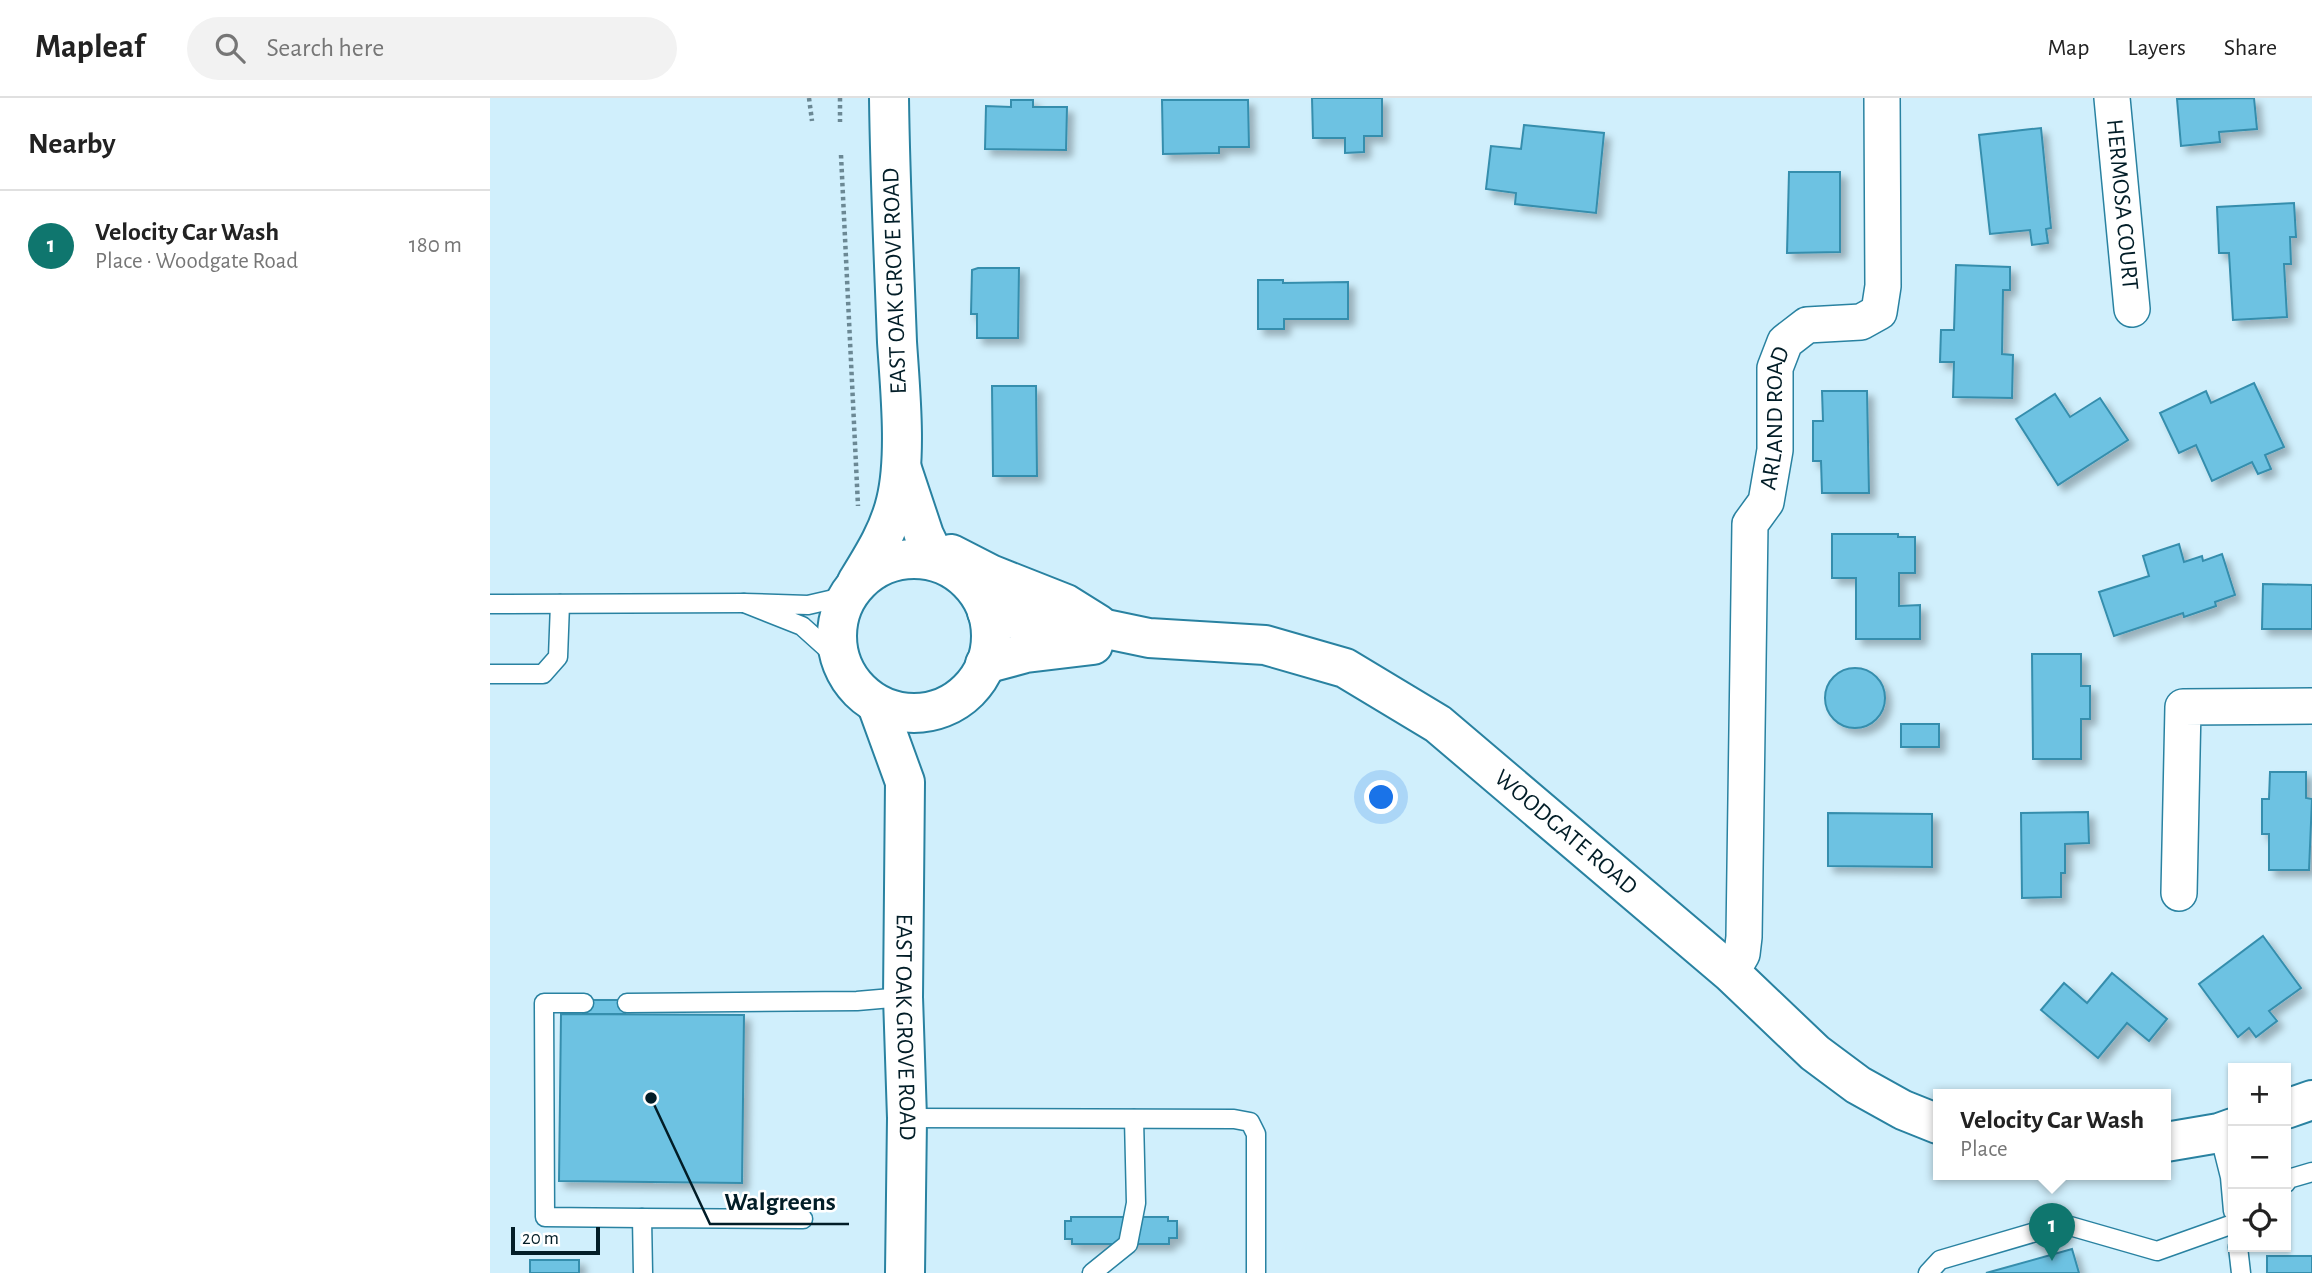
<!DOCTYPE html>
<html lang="en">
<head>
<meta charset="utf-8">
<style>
	:root { --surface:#fff; --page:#f2f2f2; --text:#222; --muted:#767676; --line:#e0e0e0; --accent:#0f766e }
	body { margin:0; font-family:"Alegreya Sans",sans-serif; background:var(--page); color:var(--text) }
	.controls { position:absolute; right:21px; bottom:21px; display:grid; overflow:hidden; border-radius:0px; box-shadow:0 2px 5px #0004 }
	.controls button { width:63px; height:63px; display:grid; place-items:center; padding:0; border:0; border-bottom:2px solid var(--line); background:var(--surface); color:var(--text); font:35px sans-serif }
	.scale { position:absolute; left:21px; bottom:18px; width:89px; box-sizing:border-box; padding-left:7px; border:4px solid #021d27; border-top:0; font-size:19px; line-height:24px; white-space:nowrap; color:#021d27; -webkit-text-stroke:5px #fff; paint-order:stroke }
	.you { position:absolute; left:892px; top:700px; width:24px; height:24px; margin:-18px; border:5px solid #fff; border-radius:50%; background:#1a73e8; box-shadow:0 0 0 10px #1a73e833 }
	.badge { display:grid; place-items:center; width:46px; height:46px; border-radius:50%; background:var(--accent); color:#fff; font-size:23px; font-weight:700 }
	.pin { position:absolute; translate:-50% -58px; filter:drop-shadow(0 2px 4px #0008) }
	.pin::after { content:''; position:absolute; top:37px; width:24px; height:21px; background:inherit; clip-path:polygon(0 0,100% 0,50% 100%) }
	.popup { position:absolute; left:1443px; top:991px; width:238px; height:91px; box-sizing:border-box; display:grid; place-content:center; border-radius:0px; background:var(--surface); filter:drop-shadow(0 2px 5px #0005); font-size:23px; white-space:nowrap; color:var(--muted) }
	.popup b { font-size:26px; color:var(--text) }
	.popup::after { content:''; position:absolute; left:50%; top:100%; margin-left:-14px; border:14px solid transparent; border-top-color:var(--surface) }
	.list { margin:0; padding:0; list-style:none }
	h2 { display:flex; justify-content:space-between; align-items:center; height:91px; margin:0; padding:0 28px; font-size:30px }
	h2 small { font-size:23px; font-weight:400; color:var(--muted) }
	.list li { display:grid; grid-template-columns:46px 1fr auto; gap:21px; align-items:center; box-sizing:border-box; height:112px; padding:0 28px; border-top:2px solid var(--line) }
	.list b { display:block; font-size:26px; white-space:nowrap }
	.list p { margin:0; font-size:23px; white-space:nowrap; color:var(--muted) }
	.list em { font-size:23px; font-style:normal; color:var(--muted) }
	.icon { flex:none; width:38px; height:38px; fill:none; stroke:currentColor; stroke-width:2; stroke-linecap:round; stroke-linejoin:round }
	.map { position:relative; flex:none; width:1822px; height:1175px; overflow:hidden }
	header { display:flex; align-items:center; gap:42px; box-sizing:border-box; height:98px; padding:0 35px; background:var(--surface); border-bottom:2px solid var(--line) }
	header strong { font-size:33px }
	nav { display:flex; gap:38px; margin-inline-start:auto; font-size:24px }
	.search { width:490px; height:63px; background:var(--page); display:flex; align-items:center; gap:18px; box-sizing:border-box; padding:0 24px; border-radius:38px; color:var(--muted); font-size:26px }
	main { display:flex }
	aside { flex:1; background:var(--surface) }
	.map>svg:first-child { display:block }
</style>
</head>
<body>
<header>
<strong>Mapleaf</strong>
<div class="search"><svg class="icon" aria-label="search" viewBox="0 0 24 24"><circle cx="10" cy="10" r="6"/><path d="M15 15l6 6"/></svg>Search here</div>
<nav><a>Map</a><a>Layers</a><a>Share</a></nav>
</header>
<main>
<aside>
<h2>Nearby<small></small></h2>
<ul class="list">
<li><span class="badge">1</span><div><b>Velocity Car Wash</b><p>Place · Woodgate Road</p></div><em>180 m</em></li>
</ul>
</aside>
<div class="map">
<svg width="1822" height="1175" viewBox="0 0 1822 1175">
	<defs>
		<filter id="shadow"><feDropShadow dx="6" dy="6" stdDeviation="3.5" flood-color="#0004"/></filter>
	</defs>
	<rect width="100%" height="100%" fill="#d0effc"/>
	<g fill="#6dc2e2" stroke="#368ead" stroke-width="2" filter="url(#shadow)">
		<path d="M822 0H892V38H874V54L855 55V40H823Z"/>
		<path d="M1764 0 1767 31 1729 34 1730 44 1691 48 1687 1Z"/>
		<path d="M521 2H543V9H577L576 52 495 51 496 8 521 9Z"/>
		<path d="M672 2H758L759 49H729V55L673 56Z"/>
		<path d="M1034 27 1114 35 1106 115 1025 106 1026 95 996 91 1001 48 1031 51Z"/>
		<path d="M1551 30 1561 130 1556 131 1558 145 1542 147 1540 132 1500 136 1489 37Z"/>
		<path d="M1299 74H1350V154L1297 155Z"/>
		<path d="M1804 105 1806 139H1800L1801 166H1794L1797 219 1743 222 1739 155H1729L1727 109Z"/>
		<path d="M1466 167 1520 169V192H1513L1512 256 1523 257 1522 300 1463 299 1464 264H1450L1451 232H1464Z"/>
		<path d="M488 170H529L528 240H487V216H481L482 172Z"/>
		<path d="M768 182H793V185L858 184V221H794V231H768Z"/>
		<path d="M1764 285 1794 349 1775 357 1781 371 1768 376 1762 364 1722 383 1706 347 1689 355 1670 315 1716 293 1721 305Z"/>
		<path d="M502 288H546L547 378H503Z"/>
		<path d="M1332 293H1377L1379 395H1332L1331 363H1323V323H1333Z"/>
		<path d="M1565 296 1580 319 1610 300 1638 342 1568 387 1526 321Z"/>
		<path d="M1342 436H1408V439H1425V475H1409V508L1430 507V541H1366V480H1342Z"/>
		<path d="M1689 446 1694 464 1712 458 1713 463 1732 456 1745 497 1725 504 1726 508 1694 519 1693 515 1624 538 1609 494 1659 478 1653 458Z"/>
		<path d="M1773 486 1822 487V531H1772Z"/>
		<path d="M1542 556H1591V588H1600V621H1591V661H1543Z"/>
		<circle cx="1365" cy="600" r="30"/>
		<rect x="1411" y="626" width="38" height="23"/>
		<path d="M1780 674H1816V700L1822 701 1819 772H1779V736H1772V701H1779Z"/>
		<path d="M1598 714 1599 745 1575 746V775H1571V799L1532 800 1531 715Z"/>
		<path d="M1338 715 1442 716V769L1338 768Z"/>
		<path d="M1773 838 1811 890 1779 913 1787 923 1766 939 1759 930 1748 939 1709 886Z"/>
		<path d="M1622 875 1677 921 1659 943 1637 925 1608 960 1551 912 1574 885 1597 905Z"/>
		<rect x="93" y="902" width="42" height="14"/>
		<path d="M71 916 254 917 252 1085 69 1083Z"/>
		<path d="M581 1119H678V1123H687V1140H679V1146H582V1141H575V1123H581Z"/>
		<path d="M1582 1151 1589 1175H1496Z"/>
		<rect x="1777" y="1158" width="45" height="17"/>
		<rect x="40" y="1162" width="49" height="13"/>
	</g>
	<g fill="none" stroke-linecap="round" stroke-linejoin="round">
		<defs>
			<g id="service">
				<path d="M0 506 254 505"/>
				<path d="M352 564 312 528 254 505 318 507 357 498"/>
				<path d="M0 576H53L68 559 70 506"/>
				<path d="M94 905H54L55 1119 152 1120"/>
				<path d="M137 905 367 903 413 899"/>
				<path d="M417 1020 744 1021 760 1024 766 1036V1175"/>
				<path d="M1729 1035 1740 1079 1743 1113"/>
				<path d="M1796 1085 1798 1081 1822 1074"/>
				<path d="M1748 1149 1751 1175"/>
				<path d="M153 1175 152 1120 313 1121"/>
				<path d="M602 1175 638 1146 646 1105 644 1021"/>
				<path d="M1438 1175 1450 1162 1573 1126 1667 1153 1743 1126"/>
			</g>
			<g id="minor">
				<path id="s1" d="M1622 0 1642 211"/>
				<path d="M1689 795 1693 609 1822 608"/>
				<path id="s2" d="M1241 875 1252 856 1254 839 1260 426 1276 404 1285 352V270L1295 244 1317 227 1371 224 1389 214 1393 188 1392 0"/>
			</g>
			<g id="tertiary">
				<path d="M412 371 434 437 446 462"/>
				<path d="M461 456 500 476 576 506 608 526"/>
				<circle cx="424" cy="538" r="77"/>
				<path d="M367 484C383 458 399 433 406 403 417 359 410 290 407 244 404 163 400 81 399 0"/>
				<path id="s3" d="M497 514 527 522 616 531 659 540 775 547 855 570 948 626 1241 875 1325 955 1368 987 1413 1012 1448 1026"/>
				<path d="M495 566 536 555 603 547"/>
				<path id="s4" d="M387 607 415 684 413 899 417 1020 415 1175"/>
				<path d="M1796 1011 1822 1002"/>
				<path d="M1676 1044 1729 1035 1743 1030"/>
			</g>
		</defs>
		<use href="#service" stroke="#2982a1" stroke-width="21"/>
		<use href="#minor" stroke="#2982a1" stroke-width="38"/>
		<use href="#tertiary" stroke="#2982a1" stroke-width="42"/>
		<g stroke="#6b8894" stroke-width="4.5" stroke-dasharray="3.5 3.5" stroke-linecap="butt">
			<path d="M319 0 322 23"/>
			<path d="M350 0V24"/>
			<path d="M351 57 368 408"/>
		</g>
		<use href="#service" stroke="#fff" stroke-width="18"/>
		<use href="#minor" stroke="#fff" stroke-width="35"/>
		<use href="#tertiary" stroke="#fff" stroke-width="38"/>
	</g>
	<g text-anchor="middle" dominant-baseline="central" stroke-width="5" stroke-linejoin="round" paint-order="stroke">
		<g font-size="24" fill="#021d27" stroke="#fff">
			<text stroke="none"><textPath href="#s1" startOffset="107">HERMOSA COURT</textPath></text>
			<text transform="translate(405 183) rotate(-92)">EAST OAK GROVE ROAD</text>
			<text stroke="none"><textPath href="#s2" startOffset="564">ARLAND ROAD</textPath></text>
			<text stroke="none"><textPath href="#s3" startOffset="640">WOODGATE ROAD</textPath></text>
			<text stroke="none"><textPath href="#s4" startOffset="327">EAST OAK GROVE ROAD</textPath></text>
		</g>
	</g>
	<path fill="none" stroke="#021d27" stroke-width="2.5" d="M161 1000L220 1126H359"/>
	<circle fill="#021d27" stroke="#fff" stroke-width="2.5" cx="161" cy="1000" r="7"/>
	<g font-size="26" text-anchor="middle" font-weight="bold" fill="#021d27" stroke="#fff" stroke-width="5" stroke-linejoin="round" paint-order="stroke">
		<text x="290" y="1112">Walgreens</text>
	</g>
</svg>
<div class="controls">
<button>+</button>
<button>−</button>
<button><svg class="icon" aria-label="locate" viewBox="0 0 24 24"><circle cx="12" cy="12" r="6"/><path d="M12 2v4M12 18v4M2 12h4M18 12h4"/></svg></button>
</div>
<div class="scale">20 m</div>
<div class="you"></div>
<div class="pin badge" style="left:1562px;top:1163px">1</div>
<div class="popup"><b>Velocity Car Wash</b>Place</div>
</div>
</main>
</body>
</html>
